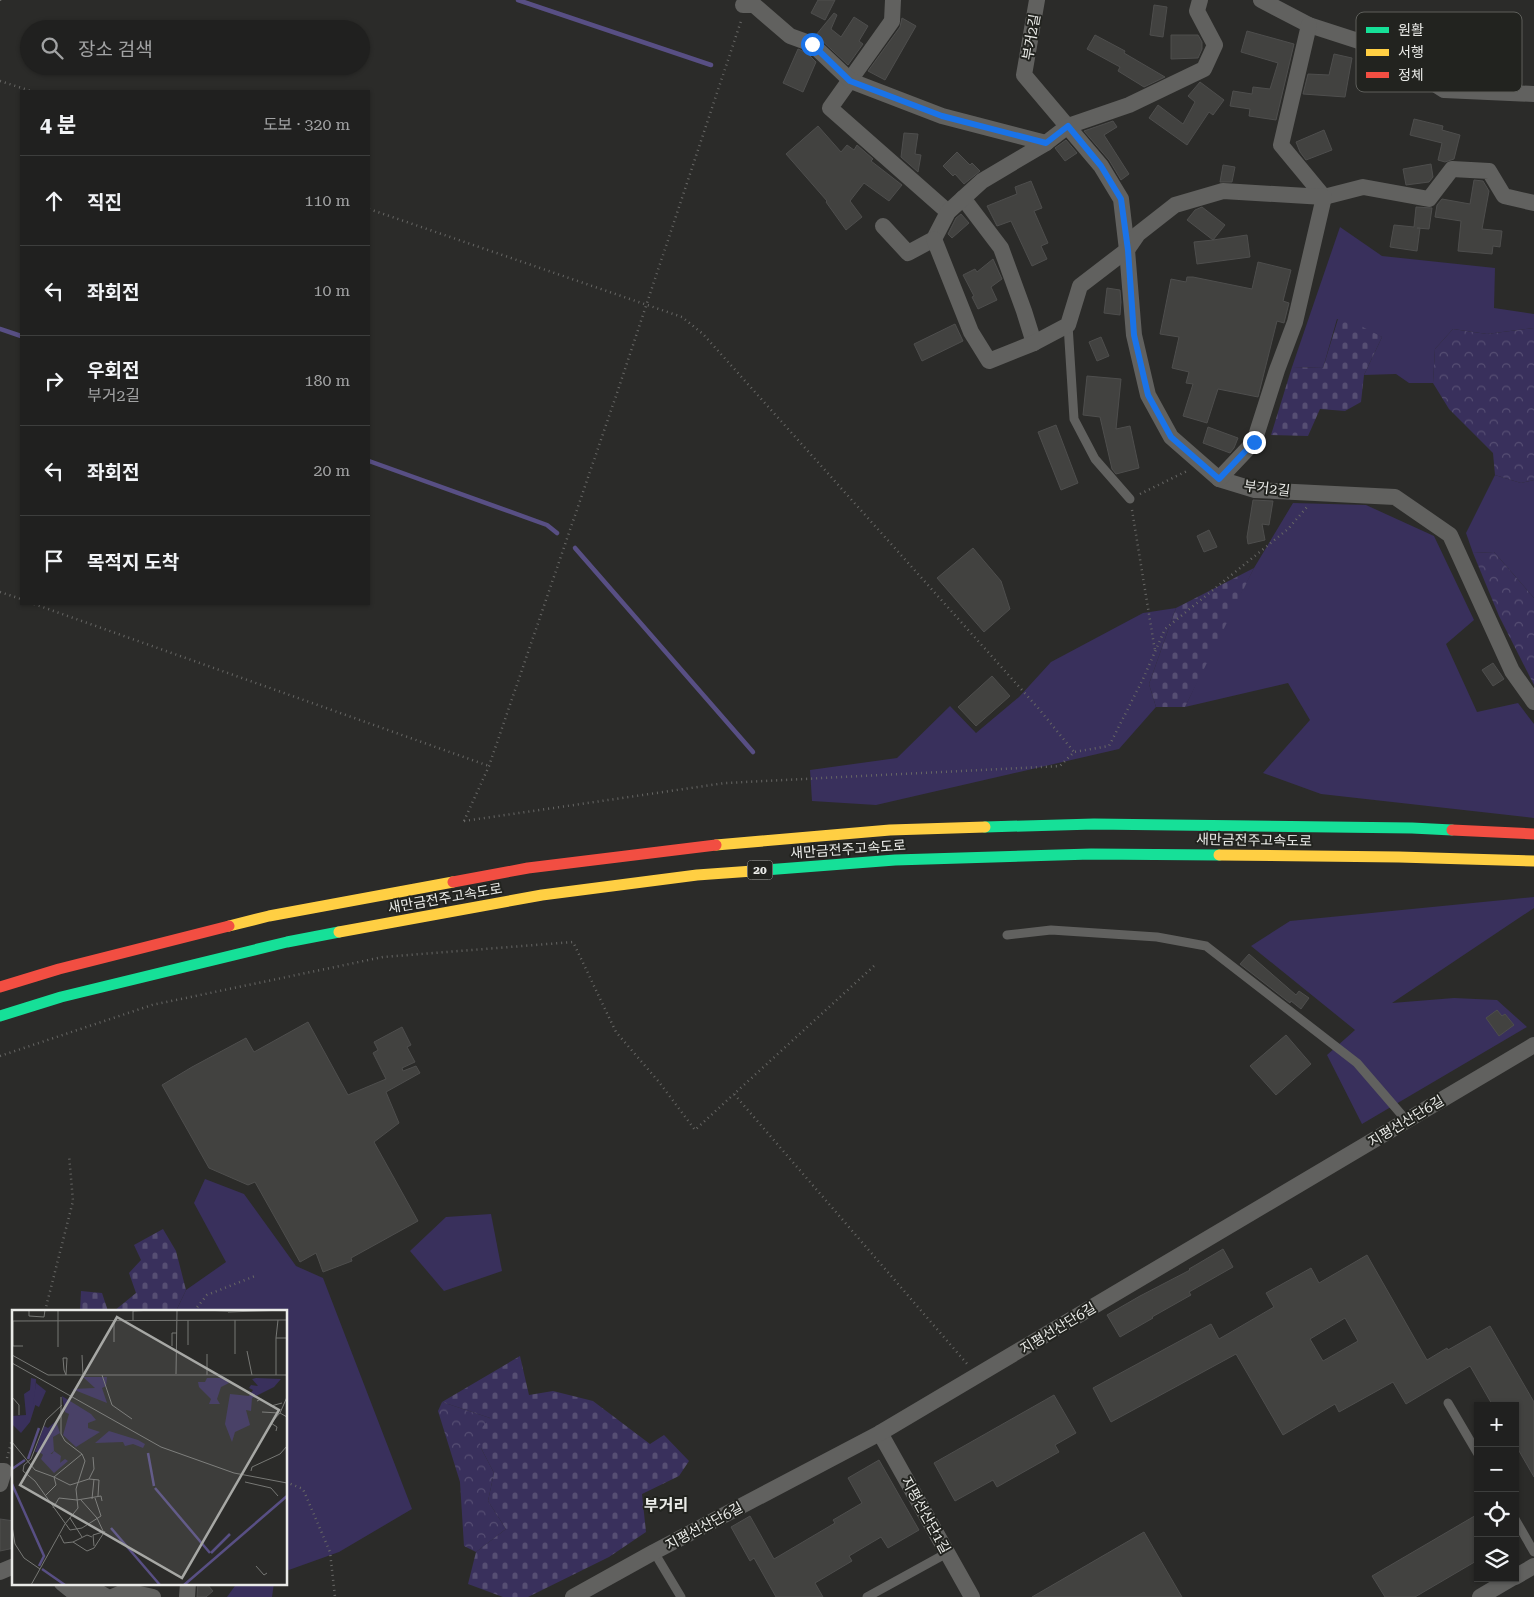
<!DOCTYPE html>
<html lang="ko">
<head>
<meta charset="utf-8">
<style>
	:root { --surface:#20201f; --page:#2d2d2c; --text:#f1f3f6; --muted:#a2a3a4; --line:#3d3e3d }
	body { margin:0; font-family:"Roboto Serif","Noto Sans KR",serif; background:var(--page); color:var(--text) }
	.controls { position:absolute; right:15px; bottom:15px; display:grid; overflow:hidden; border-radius:0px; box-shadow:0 1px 4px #0004 }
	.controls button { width:45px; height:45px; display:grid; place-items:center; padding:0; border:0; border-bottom:1px solid var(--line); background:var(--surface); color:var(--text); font:25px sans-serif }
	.stop { position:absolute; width:15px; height:15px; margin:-11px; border:4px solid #1a73e8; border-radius:50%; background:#fff }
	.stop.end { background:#1a73e8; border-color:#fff; box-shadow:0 1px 5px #0008 }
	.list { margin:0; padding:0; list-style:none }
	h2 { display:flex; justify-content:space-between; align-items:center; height:65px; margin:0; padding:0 20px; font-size:21px }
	h2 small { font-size:16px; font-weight:400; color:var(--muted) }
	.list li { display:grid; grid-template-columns:32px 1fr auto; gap:15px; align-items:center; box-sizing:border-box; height:90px; padding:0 20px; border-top:1px solid var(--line) }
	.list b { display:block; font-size:19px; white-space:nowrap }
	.list p { margin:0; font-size:16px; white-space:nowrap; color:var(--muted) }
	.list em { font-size:16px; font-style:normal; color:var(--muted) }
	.icon { flex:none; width:28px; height:28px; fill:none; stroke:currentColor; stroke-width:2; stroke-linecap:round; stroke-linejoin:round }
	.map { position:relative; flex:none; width:1534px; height:1597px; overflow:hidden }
	.search { position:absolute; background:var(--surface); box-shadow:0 1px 4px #0004; left:20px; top:20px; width:350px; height:55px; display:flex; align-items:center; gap:12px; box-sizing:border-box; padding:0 18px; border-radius:28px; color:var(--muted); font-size:19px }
	.panel { position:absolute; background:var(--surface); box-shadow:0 1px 4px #0004; left:20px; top:90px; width:350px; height:515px; border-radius:0px }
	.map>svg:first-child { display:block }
</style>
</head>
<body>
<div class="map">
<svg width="1534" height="1597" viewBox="0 0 1534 1597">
	<defs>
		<pattern id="forest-crowns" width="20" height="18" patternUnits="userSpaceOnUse" patternTransform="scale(1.25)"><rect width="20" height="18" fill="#39305c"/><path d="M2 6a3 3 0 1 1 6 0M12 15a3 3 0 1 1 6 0" fill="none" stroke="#564e73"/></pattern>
		<pattern id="cemetery-stones" width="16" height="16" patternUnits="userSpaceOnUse" patternTransform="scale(1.25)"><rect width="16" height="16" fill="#39305c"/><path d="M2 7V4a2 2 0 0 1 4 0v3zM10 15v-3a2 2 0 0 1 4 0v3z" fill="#564e73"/></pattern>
	</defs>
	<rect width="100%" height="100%" fill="#2b2b29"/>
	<g fill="#39305c">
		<path d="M1340 227 1382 256 1495 268 1494 308 1534 314V328L1487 334 1453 329 1435 349 1433 383H1409L1396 374 1364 375 1382 337 1337 319 1323 368 1292 367Z"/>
		<path d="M1495 475 1521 483 1534 480V598L1494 552 1473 553 1466 533Z"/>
		<path d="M1293 503 1366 505 1434 536 1474 620 1446 644 1477 712 1518 703 1534 724V818L1321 794 1263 773 1310 720 1288 683 1185 707 1219 635 1254 568Z"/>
		<path d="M1176 608 1149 684 1156 707 1119 749 876 805 812 801 810 770 897 758 950 706 976 733 1019 697 1051 662 1143 613Z"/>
		<path d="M1534 897V908L1392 1003 1454 998 1497 1000 1527 1027 1362 1124 1327 1055 1355 1030 1251 946 1290 921Z"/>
		<path d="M205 1179 244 1194 296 1266 323 1278 412 1509 339 1552 286 1571V1311H176L186 1290 226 1262 194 1203Z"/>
		<path d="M491 1214 502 1271 444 1291 410 1251 446 1217Z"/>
		<path d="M237 1583H274L272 1597H227Z"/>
	</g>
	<g fill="url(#forest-crowns)">
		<path d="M1534 328V480L1521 483 1495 475 1493 453 1449 409 1433 383 1435 349 1453 329 1487 334Z"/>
		<path d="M1494 552 1534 598V685L1499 616 1473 553Z"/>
		<path d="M442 1402 490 1418 481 1448 494 1473 488 1501 506 1529 476 1552 464 1546 460 1482 438 1411Z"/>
	</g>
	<g fill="url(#cemetery-stones)">
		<path d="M1338 319 1355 323 1382 337 1364 375 1361 402 1345 411 1320 409 1308 436 1271 435 1292 367 1323 368Z"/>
		<path d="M1254 568 1185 707H1156L1149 684 1176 608Z"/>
		<path d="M163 1229 176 1251 186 1290 176 1311H114L136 1293 129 1273 141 1260 134 1245Z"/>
		<path d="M81 1291 102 1293 108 1311H80Z"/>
		<path d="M520 1356 529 1395 553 1391 593 1401 650 1444 664 1435 689 1461 679 1476 642 1494 646 1532 609 1557 528 1597H503L468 1584 476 1552 506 1529 488 1501 494 1473 481 1448 478 1432 490 1418 442 1402Z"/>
	</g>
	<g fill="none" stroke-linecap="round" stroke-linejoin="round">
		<g stroke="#584f84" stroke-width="4.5">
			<path d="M518 0 711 65"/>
			<path d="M0 329 21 336"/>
			<path d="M369 461 547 525 557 533"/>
			<path d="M575 548 753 752"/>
		</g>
	</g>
	<g fill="#424240" stroke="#4e4e4d" fill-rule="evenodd">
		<path d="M818 0H835L825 20 811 13Z"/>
		<path d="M1154 5 1167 7 1163 37 1150 35Z"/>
		<path d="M834 13 837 15 831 29 841 37 854 17 868 26 859 41 863 44 848 65 816 35Z"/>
		<path d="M902 18 916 26 885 80 868 71 900 27Z"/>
		<path d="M1247 31 1294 44 1276 120 1249 116 1250 109 1230 106 1233 91 1252 94 1253 87 1270 89 1278 63 1241 52Z"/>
		<path d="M1095 35 1125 51 1124 53 1165 77 1144 87 1118 71 1120 67 1087 49Z"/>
		<path d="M1171 35H1198L1202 42V49L1198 58 1171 59Z"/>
		<path d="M798 49 807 53 816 62 803 92 783 83Z"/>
		<path d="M1334 54 1352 58 1345 97 1303 94 1308 74 1329 75Z"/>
		<path d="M1200 82 1224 100 1213 115 1209 112 1187 145 1149 118 1158 105 1183 124 1195 102 1188 96Z"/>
		<path d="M1414 119 1443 126 1442 130 1460 135 1454 159 1445 162 1438 160 1442 143 1410 135Z"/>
		<path d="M1113 121 1117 127 1104 135 1129 174 1121 180 1109 160 1084 131Z"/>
		<path d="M818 126 841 152 847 145 854 150 857 145 873 159 871 161 902 185 889 201 864 183 850 201 862 217 846 230 826 202 827 201 786 154Z"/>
		<path d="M1324 130 1332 150 1306 160 1300 152 1296 142Z"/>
		<path d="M904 133 918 134 915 154 921 155 918 172 901 157Z"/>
		<path d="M1066 140 1077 153 1065 161 1055 148Z"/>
		<path d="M957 152 970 165 972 163 980 171 964 184 955 174 953 176 943 166Z"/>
		<path d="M1431 164 1433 177 1429 182 1406 185 1403 169Z"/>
		<path d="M1223 165 1235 167 1232 182H1220Z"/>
		<path d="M1474 180 1483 181 1489 191 1482 229 1502 231 1500 247 1493 246 1492 254 1458 251 1461 221 1435 217 1437 205 1442 199 1470 204Z"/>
		<path d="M1031 181 1042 208 1034 211 1048 243 1041 246 1047 259 1032 266 1011 221 997 226 987 206 1017 194 1015 187Z"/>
		<path d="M1202 207 1225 225 1213 240 1247 235 1250 257 1197 264 1194 242 1213 240 1187 220 1195 210Z"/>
		<path d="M1416 207 1432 208 1429 229 1417 228H1420L1417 251 1390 247 1394 225 1414 227Z"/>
		<path d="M961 214 969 223 952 238 948 234 956 218Z"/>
		<path d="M993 259 1002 279 991 287 997 300 978 309 972 297 974 296 963 275 975 269 977 272Z"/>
		<path d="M1258 262 1291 270 1283 301 1289 303 1284 323 1277 321 1258 397 1218 389 1207 423 1183 416 1193 384 1186 383 1189 372 1172 368 1179 337 1160 334 1171 279 1186 282 1187 277H1193L1252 289Z"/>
		<path d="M1107 288 1120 290 1121 302 1120 315 1104 313Z"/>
		<path d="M955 324 963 341 922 361 914 344Z"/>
		<path d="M1101 337 1109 356 1097 361 1089 342Z"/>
		<path d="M1087 376 1121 379 1116 429 1130 426 1139 468 1116 474 1112 469 1100 417 1083 415Z"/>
		<path d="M1056 425 1078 483 1061 490 1038 432Z"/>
		<path d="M1208 427 1238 438 1234 448 1230 453 1203 443Z"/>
		<path d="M1253 500 1273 501 1269 525 1262 524 1265 540 1248 544 1247 537Z"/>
		<path d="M1209 530 1217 547 1204 552 1197 536Z"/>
		<path d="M973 548 1001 581 1010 609 984 632 937 578Z"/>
		<path d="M1493 663 1504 679 1493 686 1482 670Z"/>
		<path d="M992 676 1010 696 976 726 958 707Z"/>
		<path d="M1249 954 1296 995 1299 991 1309 998 1301 1009 1291 1001 1290 1003 1240 964Z"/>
		<path d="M1497 1010 1502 1016 1505 1014 1514 1025 1499 1036 1486 1018Z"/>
		<path d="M308 1022 348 1095 386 1079 373 1053 378 1050 374 1042 402 1027 411 1045 407 1047 415 1062 402 1068 403 1071 416 1066 420 1073 386 1092 399 1123 374 1142 418 1221 351 1258 352 1261 323 1272 316 1253 300 1262 255 1182 248 1185 209 1168 162 1085 192 1067 246 1038 254 1052Z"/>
		<path d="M1286 1035 1311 1064 1276 1095 1250 1066Z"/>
		<path d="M1223 1249 1233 1267 1189 1292 1191 1295 1152 1317 1153 1318 1120 1337 1107 1315 1140 1296 1190 1270 1189 1269Z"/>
		<path d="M1367 1255 1427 1360 1447 1348 1448 1350 1490 1326 1534 1402V1477L1515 1444V1406H1493L1470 1366 1406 1404 1393 1382 1339 1412 1335 1404 1283 1435 1236 1354 1111 1422 1093 1388 1211 1324 1219 1339 1274 1307 1266 1293 1311 1268 1319 1283ZM1345 1318 1358 1341 1323 1361 1310 1339Z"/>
		<path d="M1054 1395 1076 1433 1055 1445 1059 1452 997 1487 993 1480 955 1501 934 1463Z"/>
		<path d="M879 1460 919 1530 888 1548 881 1537 849 1556 852 1561 815 1583 823 1597H776L754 1558 750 1561 731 1527 750 1516 774 1559 835 1523 833 1520 862 1503 848 1478Z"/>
		<path d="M1478 1514V1560L1415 1597H1385L1372 1576Z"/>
		<path d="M0 1519 14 1521V1548L0 1551Z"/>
		<path d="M1144 1532 1182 1597H1032Z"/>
		<path d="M198 1583H206L213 1591 206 1597H197Z"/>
	</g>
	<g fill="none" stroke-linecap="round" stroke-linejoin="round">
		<g stroke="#676765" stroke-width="2.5" stroke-dasharray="1 4" stroke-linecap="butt">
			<path d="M0 1V0"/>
			<path d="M0 81 31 91"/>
			<path d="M369 209 682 317 703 334 1039 709 1074 752"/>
			<path d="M1140 494 1187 471"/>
			<path d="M1132 510 1155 651"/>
			<path d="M0 592 21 599"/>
			<path d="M34 604 489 766"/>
			<path d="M464 821 725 783 1060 766 1074 752 1109 746 1143 679 1165 629 1288 529 1307 507"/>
			<path d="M464 821 489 766 617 393 741 21"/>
			<path d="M874 966 734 1094 968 1365"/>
			<path d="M0 1056 152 1005 383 957 573 942 616 1032 659 1082 695 1130 734 1094"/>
			<path d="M45 1311 73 1201 69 1155"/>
			<path d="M194 1311 207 1295 255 1276"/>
			<path d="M7 1458 14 1432"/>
			<path d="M286 1482 303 1489 330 1552 335 1597"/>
		</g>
		<g stroke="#61615f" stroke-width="9">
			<path d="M1068 325 1074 419 1095 459 1130 499"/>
			<path d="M1007 935 1051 930 1157 937 1206 946 1357 1063 1407 1121"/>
			<path d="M1448 1403 1478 1454"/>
			<path d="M1515 1519 1534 1552"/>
			<path d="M654 1552 681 1597"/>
			<path d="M867 1597 947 1553"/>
		</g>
		<g stroke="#61615f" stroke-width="16">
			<path d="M893 0 892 21 830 108 948 212"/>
			<path d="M1037 0 1024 75 1101 166 1121 199 1127 250 1134 335 1148 395 1171 437 1219 479 1255 490 1395 497 1450 535 1512 671 1534 702"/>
			<path d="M1261 0 1309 25 1377 47 1444 90 1534 94"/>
			<path d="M743 5H754L790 36 812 44 851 81 942 116 1046 143"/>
			<path d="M1309 25 1281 145 1324 197 1363 187 1429 199 1452 169 1489 171 1504 196 1534 203"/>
			<path d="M963 198 1001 248 1024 311 1034 343"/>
			<path d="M883 226 908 253 934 239 948 212 982 181 1046 143 1068 126 1129 105 1204 69 1215 45 1197 11 1200 0"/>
			<path d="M934 239 971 332 989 361 1034 343 1068 325 1080 286 1127 250 1138 234 1175 205 1223 191 1324 197 1295 322 1277 370 1254 442 1219 479"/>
			<path d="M880 1433 972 1597"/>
			<path d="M0 1471H4L0 1484"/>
			<path d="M0 1572 14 1566"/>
			<path d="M1515 1577 1534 1566"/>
			<path d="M62 1583 77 1595"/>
			<path d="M75 1597 77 1595 93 1589 107 1597"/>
			<path d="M112 1597 126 1591 153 1597"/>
			<path d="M187 1597 188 1583"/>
			<path d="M573 1597 654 1552 880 1433 1534 1045"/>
			<path d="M1480 1597 1512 1578"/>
		</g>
		<g stroke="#16e098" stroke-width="11">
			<path d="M985 827 1094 824 1412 828 1452 830"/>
			<path d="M753 871 895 860 1091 854 1219 855"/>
			<path d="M0 1016 61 997 287 942 339 932"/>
		</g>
		<g stroke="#ffcf43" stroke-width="11">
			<path d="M716 845 890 830 985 827"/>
			<path d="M1219 855 1399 857 1534 861"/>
			<path d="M229 926 269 916 453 882"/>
			<path d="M339 932 542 895 697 875 753 871"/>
		</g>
		<g stroke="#f24e42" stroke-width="11">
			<path d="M1452 830 1534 834"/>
			<path d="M453 882 528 868 716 845"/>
			<path d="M0 987 59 969 229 926"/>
		</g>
	</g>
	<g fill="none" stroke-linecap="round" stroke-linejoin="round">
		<path stroke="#1a73e8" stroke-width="6" d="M812 44 850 81 942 116 1046 143 1068 126 1101 166 1121 199 1128 250 1134 335 1148 395 1171 437 1219 479 1254 442"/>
	</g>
	<g text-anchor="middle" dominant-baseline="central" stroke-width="4" stroke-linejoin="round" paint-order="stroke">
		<rect fill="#22231f" stroke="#aeafac" stroke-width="1" x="747.5" y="860.5" width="25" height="19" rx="4"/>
		<g font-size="12" font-weight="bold" fill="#eaebe8">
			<text x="760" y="870">20</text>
		</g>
		<g font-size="14" fill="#eaebe8" stroke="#22231f">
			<text transform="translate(1031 37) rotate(-80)">부거2길</text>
			<text transform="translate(1267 488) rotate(7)">부거2길</text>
			<text transform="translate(1254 840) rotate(1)">새만금전주고속도로</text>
			<text transform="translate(848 849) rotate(-4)">새만금전주고속도로</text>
			<text transform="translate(445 898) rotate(-10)">새만금전주고속도로</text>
			<text transform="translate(1406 1121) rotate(-31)">지평선산단6길</text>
			<text transform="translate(1058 1328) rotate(-31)">지평선산단6길</text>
			<text transform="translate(926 1515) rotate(61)">지평선산단1길</text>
			<text transform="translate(704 1526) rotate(-28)">지평선산단6길</text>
		</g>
		<g font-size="16" font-weight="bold" fill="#eaebe8" stroke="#22231f">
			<text x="666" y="1505">부거리</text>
		</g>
	</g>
	<g transform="translate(12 1310)">
		<rect width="275" height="275" fill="#2b2b29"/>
		<path d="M71 67H95L94 76 90 78 95 93 60 79 83 78ZM19 68 24 69 23 96 18 112 9 123 0 114V106L14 105 12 84 18 80ZM244 68 269 69 262 77 240 88 239 101 234 100 238 115 223 122 220 132 213 114 218 84 237 86 241 80 237 78 239 75 246 76 240 69ZM50 86 79 104 84 110 76 113V118L88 122 64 137 51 125 57 104 53 102ZM44 111 48 123 41 127 29 124 32 116 36 118ZM97 121 126 130 133 134 131 138 121 134 113 136 111 132 83 133ZM27 140 40 144 42 141 49 146 48 153 53 149 56 151 42 163 29 149 31 145Z" fill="#39305c"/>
		<path d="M24 73 34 81 27 97 21 94ZM33 123 41 127 42 141 37 145 23 142 29 124Z" fill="#39305c"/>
		<path d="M195 68H213L217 73 209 77 205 89 208 94H197L199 89 187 77 186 72H193Z" fill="#39305c"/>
		<path fill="none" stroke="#584f84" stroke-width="2.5" d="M136 143 142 176M16 149 27 118M0 159 13 150M0 174 32 246 27 256M143 178 198 243M99 218 148 275M199 243 218 224M30 259 53 275M172 275 275 186"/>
		<path fill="none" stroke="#777875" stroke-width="1" d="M17 0V6L32 7 33 0M46 0V37M190 0 216 1M216 2 275 0M102 10V32M121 10V1L142 0M176 10V35M223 10V44M266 10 264 28H275M0 11 275 10M1 11V36H11M160 36V23H165M235 41 240 65M195 44V65M0 45 36 65H275M70 45 71 65M51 48H55L54 65 52 60ZM0 53 149 137 222 163 275 173M164 64 165 0M90 65 100 95 120 109M264 65V28M0 87 7 95V105M275 87 268 103 275 107M245 91 249 89 259 96 270 93M50 95 34 110 19 149 12 155 11 161 23 171 58 220 70 218 89 206 83 188M250 102 267 103M264 121 265 117 259 113 268 103M0 132 23 160 42 167 44 175 33 186M70 144 42 167 58 175 77 169 87 170 86 186M239 161 240 157 268 144 275 136M77 169 82 159 81 147M233 172 259 178 266 186M80 189 82 169M69 190 85 208 92 223M41 198 47 188 65 190 89 186 90 191M58 208 70 227M0 216 3 234 12 248 28 259M48 225 52 233 61 232 75 241 82 238 93 221M61 232 75 225 80 227M82 236 81 225 91 222M244 256 252 265 255 263M19 275 53 214 66 198 64 179 73 151 70 144 53 131 49 124V87"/>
		<path fill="#a7a8a5" fill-opacity="0.15" stroke="#a7a8a5" stroke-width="2.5" d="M105 7 267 100 170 268 8 175Z"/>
		<rect width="275" height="275" fill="none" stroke="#eaebe8" stroke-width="2.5"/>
	</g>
	<rect x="1356" y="12" width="166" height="80" rx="8" fill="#22231f" stroke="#5e5f5b" stroke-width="1"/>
	<rect x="1366" y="27" width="23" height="6" fill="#16e098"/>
	<rect x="1366" y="49" width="23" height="7" fill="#ffcf43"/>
	<rect x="1366" y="72" width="23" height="6" fill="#f24e42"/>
	<g font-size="14" fill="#eaebe8">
		<text x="1398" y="35">원활</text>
		<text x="1398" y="57">서행</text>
		<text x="1398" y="80">정체</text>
	</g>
</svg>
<div class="controls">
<button>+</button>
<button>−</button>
<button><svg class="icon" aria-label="locate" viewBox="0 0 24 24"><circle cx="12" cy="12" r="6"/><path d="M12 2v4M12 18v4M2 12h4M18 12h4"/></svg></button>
<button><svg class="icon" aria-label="layers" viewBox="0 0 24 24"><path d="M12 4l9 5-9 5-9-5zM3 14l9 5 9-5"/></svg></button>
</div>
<div class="stop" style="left:812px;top:44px"></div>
<div class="stop end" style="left:1254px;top:442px"></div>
<div class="search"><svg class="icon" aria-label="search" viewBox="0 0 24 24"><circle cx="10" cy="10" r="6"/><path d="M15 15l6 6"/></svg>장소 검색</div>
<section class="panel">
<h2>4 분<small>도보 · 320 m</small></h2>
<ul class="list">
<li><svg class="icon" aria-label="ahead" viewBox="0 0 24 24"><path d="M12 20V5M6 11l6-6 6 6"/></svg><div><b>직진</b></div><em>110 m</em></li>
<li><svg class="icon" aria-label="left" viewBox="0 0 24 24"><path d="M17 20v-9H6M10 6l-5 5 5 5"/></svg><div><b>좌회전</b></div><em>10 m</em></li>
<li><svg class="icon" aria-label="right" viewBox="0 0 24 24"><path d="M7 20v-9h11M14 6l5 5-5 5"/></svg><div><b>우회전</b><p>부거2길</p></div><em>180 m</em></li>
<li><svg class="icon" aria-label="left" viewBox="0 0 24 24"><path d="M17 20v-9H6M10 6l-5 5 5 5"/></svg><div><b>좌회전</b></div><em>20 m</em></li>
<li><svg class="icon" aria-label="arrive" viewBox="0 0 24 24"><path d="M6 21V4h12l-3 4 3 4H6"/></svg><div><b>목적지 도착</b></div></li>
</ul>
</section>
</div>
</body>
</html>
